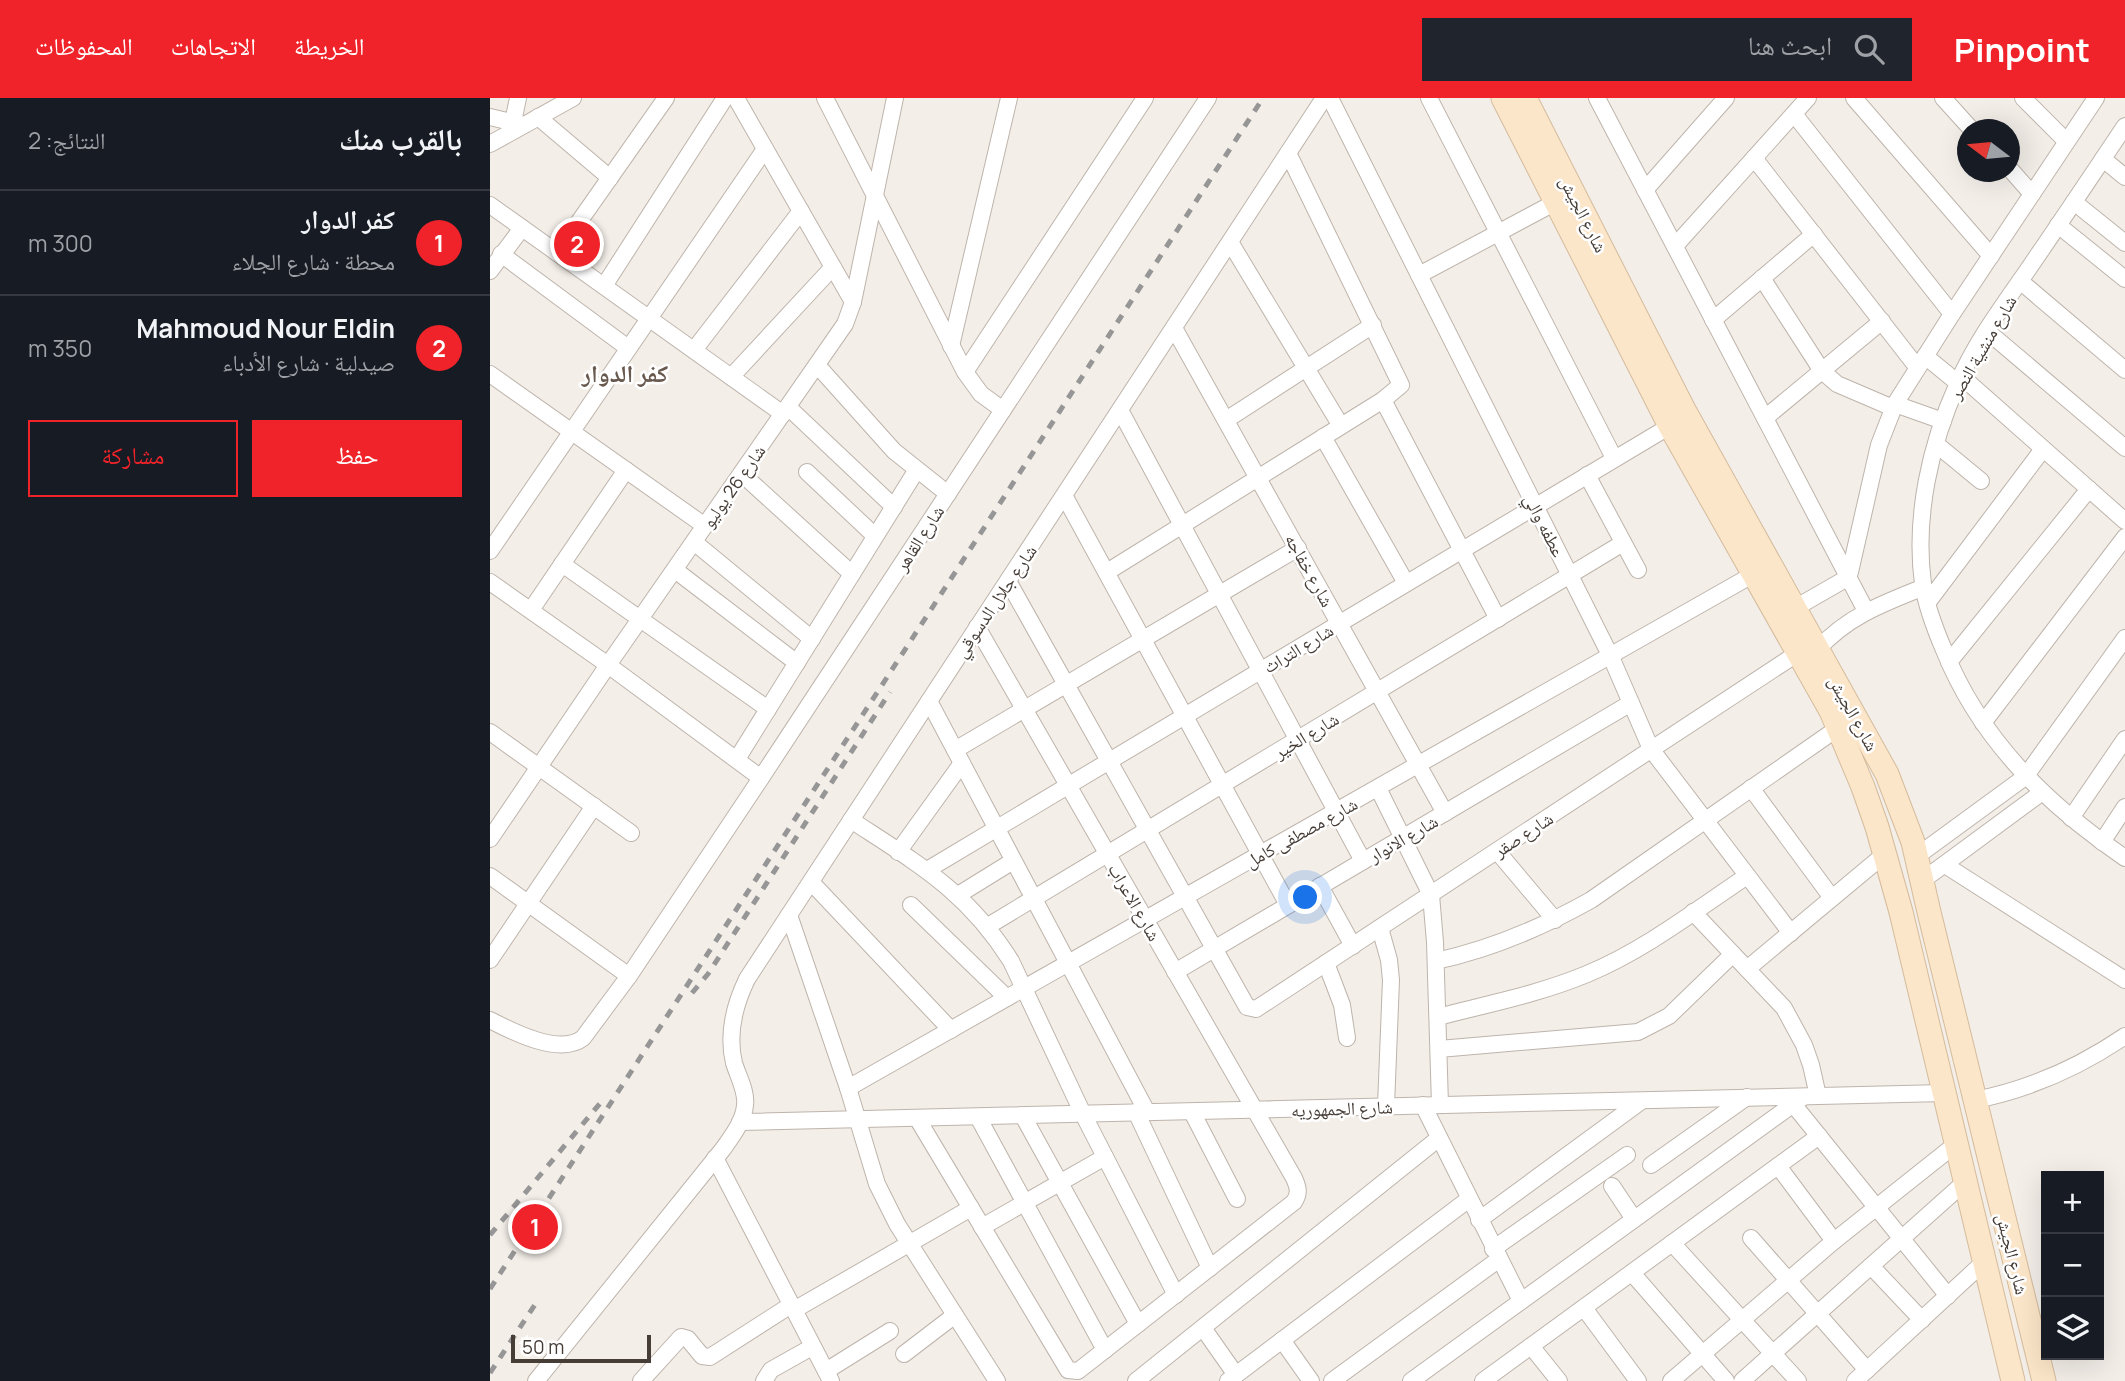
<!DOCTYPE html>
<html lang="ar">
<head>
<meta charset="utf-8">
<style>
	:root { --surface:#171b24; --page:#20242c; --text:#f1f3f6; --muted:#9ea1a6; --line:#363941; --accent:#ef2329 }
	body { margin:0; font-family:Manrope,"Noto Naskh Arabic",sans-serif; background:var(--page); color:var(--text); direction:rtl }
	.controls { position:absolute; right:21px; bottom:21px; display:grid; overflow:hidden; border-radius:0px; box-shadow:0 7px 28px #0002 }
	.controls button { width:63px; height:63px; display:grid; place-items:center; padding:0; border:0; border-bottom:2px solid var(--line); background:var(--surface); color:var(--text); font:35px sans-serif }
	.compass { position:absolute; left:1467px; top:21px; width:63px; height:63px; border-radius:50%; background:var(--surface); box-shadow:0 7px 28px #0002; rotate:286deg }
	.scale { position:absolute; left:21px; bottom:18px; width:140px; box-sizing:border-box; padding-left:7px; border:4px solid #463d37; border-top:0; font-size:19px; line-height:24px; white-space:nowrap; color:#463d37; -webkit-text-stroke:5px #fff; paint-order:stroke }
	.you { position:absolute; left:816px; top:800px; width:24px; height:24px; margin:-18px; border:5px solid #fff; border-radius:50%; background:#1a73e8; box-shadow:0 0 0 10px #1a73e833 }
	.badge { display:grid; place-items:center; width:46px; height:46px; border-radius:50%; background:var(--accent); color:#fff; font-size:23px; font-weight:700 }
	.pin { position:absolute; translate:-50% -50%; border:4px solid #fff; box-shadow:0 2px 7px #0006 }
	.list { margin:0; padding:0; list-style:none }
	h2 { display:flex; justify-content:space-between; align-items:center; height:91px; margin:0; padding:0 28px; font-size:30px }
	h2 small { font-size:23px; font-weight:400; color:var(--muted) }
	.list li { display:grid; grid-template-columns:46px 1fr auto; gap:21px; align-items:center; box-sizing:border-box; height:105px; padding:0 28px; border-top:2px solid var(--line) }
	.list b { display:block; font-size:26px; white-space:nowrap }
	.list p { margin:0; font-size:23px; white-space:nowrap; color:var(--muted) }
	.list em { font-size:23px; font-style:normal; color:var(--muted) }
	.actions { display:flex; gap:14px; padding:21px 28px }
	.actions a { flex:1; padding:16px 0; border:2px solid var(--accent); border-radius:0px; text-align:center; font-size:24px; color:var(--accent) }
	.actions .main { background:var(--accent); color:#fff }
	.icon { flex:none; width:38px; height:38px; fill:none; stroke:currentColor; stroke-width:2; stroke-linecap:round; stroke-linejoin:round }
	.map { position:relative; flex:none; width:1635px; height:1283px; overflow:hidden; direction:ltr }
	header { display:flex; align-items:center; gap:42px; box-sizing:border-box; height:98px; padding:0 35px; background:var(--accent); color:#fff }
	header strong { font-size:33px }
	nav { display:flex; gap:38px; margin-inline-start:auto; font-size:24px }
	.search { width:490px; height:63px; background:var(--page); display:flex; align-items:center; gap:18px; box-sizing:border-box; padding:0 24px; border-radius:0px; color:var(--muted); font-size:26px }
	main { display:flex }
	aside { flex:1; background:var(--surface) }
	.map>svg:first-child { display:block }
</style>
</head>
<body>
<header>
<strong>Pinpoint</strong>
<div class="search"><svg class="icon" aria-label="search" viewBox="0 0 24 24"><circle cx="10" cy="10" r="6"/><path d="M15 15l6 6"/></svg>ابحث هنا</div>
<nav><a>الخريطة</a><a>الاتجاهات</a><a>المحفوظات</a></nav>
</header>
<main>
<div class="map">
<svg width="1635" height="1283" viewBox="0 0 1635 1283">
	<rect width="100%" height="100%" fill="#f3eee8"/>
	<g fill="none" stroke-linecap="round" stroke-linejoin="round">
		<defs>
			<g id="minor">
				<path d="M246 0 363 204"/>
				<path d="M335 0 475 274 491 296 513 312"/>
				<path d="M840 0 1121 559 1161 651 1301 835"/>
				<path d="M939 0 1124 360"/>
				<path d="M1107 0 1376 513"/>
				<path d="M1364 0 1501 158"/>
				<path d="M1453 0 1482 32"/>
				<path d="M1533 0 1576 43"/>
				<path d="M1304 16 1462 216"/>
				<path d="M0 19 34 27"/>
				<path d="M48 19 120 80"/>
				<path d="M23 24 28 0"/>
				<path d="M1635 28C1602 77 1570 125 1537 173 1512 209 1485 245 1468 285 1440 347 1424 419 1433 486 1436 508 1445 531 1454 552 1490 641 1556 706 1635 760"/>
				<path d="M0 46 83 0"/>
				<path d="M1264 60 1427 269"/>
				<path d="M1613 61 1635 79"/>
				<path d="M1520 71 1542 96"/>
				<path d="M1155 92 1236 0"/>
				<path d="M1584 104 1635 145"/>
				<path d="M0 107 293 316"/>
				<path d="M1568 127 1635 181"/>
				<path d="M740 144 851 328"/>
				<path d="M1185 148 1318 0"/>
				<path d="M67 155 176 0"/>
				<path d="M11 156 138 250"/>
				<path d="M0 173 32 130"/>
				<path d="M929 177 1066 104"/>
				<path d="M1272 180 1332 273 1347 286 1403 310"/>
				<path d="M1530 183 1635 272"/>
				<path d="M114 188 235 0"/>
				<path d="M1223 222 1324 136"/>
				<path d="M684 230 955 715"/>
				<path d="M1497 233 1635 350"/>
				<path d="M461 248 519 0"/>
				<path d="M204 252 311 113"/>
				<path d="M1435 258 1468 285"/>
				<path d="M327 267 404 353 458 396"/>
				<path d="M475 274 655 0"/>
				<path d="M0 276 215 428"/>
				<path d="M1471 278 1635 423"/>
				<path d="M241 279 343 169"/>
				<path d="M893 302 1008 521"/>
				<path d="M1405 306 1453 323"/>
				<path d="M298 309 404 409"/>
				<path d="M630 312 873 763"/>
				<path d="M1275 320 1392 223"/>
				<path d="M736 322 883 227"/>
				<path d="M833 339 916 485"/>
				<path d="M1446 346 1491 383"/>
				<path d="M317 374 385 438"/>
				<path d="M252 376 362 476"/>
				<path d="M1097 377 1148 472"/>
				<path d="M575 399 798 807"/>
				<path d="M204 444 322 541"/>
				<path d="M0 453 275 51"/>
				<path d="M72 466 278 611"/>
				<path d="M185 472 307 565"/>
				<path d="M617 474 893 302 911 287 798 55"/>
				<path d="M518 483 757 909 766 911 1308 555"/>
				<path d="M0 484 118 567 271 680"/>
				<path d="M1438 504 1553 351"/>
				<path d="M1305 510 1352 483 1360 474 1389 347 1405 306 1462 216 1606 0"/>
				<path d="M41 512 136 372"/>
				<path d="M1328 551C1358 518 1394 505 1434 489"/>
				<path d="M1459 564 1599 391"/>
				<path d="M439 603 657 1014"/>
				<path d="M1493 625 1635 439"/>
				<path d="M0 634 141 735"/>
				<path d="M465 652 808 450"/>
				<path d="M247 661 426 373"/>
				<path d="M888 690 941 797 945 844 950 1007"/>
				<path d="M1261 690 1342 800"/>
				<path d="M1581 720 1635 641"/>
				<path d="M361 722C428 766 477 793 521 863L593 1016 686 1197"/>
				<path d="M0 741 118 567 355 226 363 204 405 0"/>
				<path d="M1612 744 1635 709"/>
				<path d="M1007 753 1065 822"/>
				<path d="M408 754 472 665"/>
				<path d="M1427 758 1535 679 1635 540"/>
				<path d="M1455 767 1635 882"/>
				<path d="M437 772 1180 328"/>
				<path d="M0 778 139 878"/>
				<path d="M1433 782 1551 695"/>
				<path d="M321 784 461 932"/>
				<path d="M830 788 863 848"/>
				<path d="M468 797 523 763"/>
				<path d="M421 807 517 900"/>
				<path d="M1203 814 1294 910 1314 947 1321 967 1328 998"/>
				<path d="M299 817 358 990 387 1086 407 1126 507 1283"/>
				<path d="M498 828 1133 445"/>
				<path d="M890 830 899 862 901 882 896 1008"/>
				<path d="M0 862 104 708"/>
				<path d="M946 863C1002 851 1051 830 1101 802L1348 630"/>
				<path d="M836 865 852 907 857 940"/>
				<path d="M1257 871 1395 756"/>
				<path d="M685 874 1141 605"/>
				<path d="M948 919C998 906 1049 896 1097 876 1155 852 1206 812 1257 778"/>
				<path d="M0 922C23 934 70 958 93 940L139 878 271 680 718 0"/>
				<path d="M949 951 1148 934 1179 918 1243 856"/>
				<path d="M358 990 1264 476"/>
				<path d="M1485 1002C1541 991 1588 970 1635 938"/>
				<path d="M1303 1006 1458 1198"/>
				<path d="M933 1007 1031 1203"/>
				<path d="M646 1014 720 1170"/>
				<path d="M702 1014 747 1101"/>
				<path d="M533 1018 648 1226"/>
				<path d="M488 1019 615 1252"/>
				<path d="M427 1020 578 1272 588 1273 804 1104C810 1095 808 1089 804 1080L487 529"/>
				<path d="M250 1024 1454 995"/>
				<path d="M225 1060 341 1283"/>
				<path d="M1161 1067 1257 999"/>
				<path d="M1288 1068 1344 1143"/>
				<path d="M1122 1088 1144 1121"/>
				<path d="M989 1122 1150 1004"/>
				<path d="M492 1129 615 1059"/>
				<path d="M1261 1140 1377 1272"/>
				<path d="M1182 1145 1308 1283"/>
				<path d="M1003 1151 1137 1057"/>
				<path d="M1381 1168 1432 1222"/>
				<path d="M1142 1175 1236 1283"/>
				<path d="M1094 1210 1148 1283"/>
				<path d="M304 1212 481 1110"/>
				<path d="M713 1230 746 1277"/>
				<path d="M792 1242 821 1283"/>
				<path d="M1041 1248 1069 1283"/>
				<path d="M414 1256 465 1217"/>
				<path d="M336 1273 400 1233"/>
				<path d="M46 1283 233 1051C242 1038 254 1023 255 1007 257 994 248 978 244 965 237 936 244 908 257 881 450 588 642 294 834 0"/>
				<path d="M151 1283 191 1239 198 1241 212 1258 220 1259 301 1207"/>
				<path d="M274 1283 281 1272 322 1249"/>
				<path d="M646 1283 949 1040"/>
				<path d="M738 1283 979 1101"/>
				<path d="M842 1283 1008 1162"/>
				<path d="M921 1283 1313 999"/>
				<path d="M993 1283 1329 1038"/>
				<path d="M1181 1283 1344 1143 1466 1046"/>
				<path d="M1252 1283 1475 1084"/>
				<path d="M1365 1283 1494 1164"/>
			</g>
			<g id="secondary">
				<path d="M1013 0 1180 328 1341 613 1373 689 1387 729 1411 814 1523 1283"/>
				<path d="M1035 0 1193 310 1397 676 1423 744 1439 814 1554 1283"/>
			</g>
		</defs>
		<use href="#minor" stroke="#beb4ab" stroke-width="18"/>
		<use href="#secondary" stroke="#d4bb9c" stroke-width="25"/>
		<use href="#minor" stroke="#fff" stroke-width="16"/>
		<use href="#secondary" stroke="#fce6c9" stroke-width="23"/>
		<g stroke="#969696" stroke-width="5" stroke-dasharray="9 9" stroke-linecap="butt">
			<path d="M202 895 218 876 400 594"/>
			<path d="M0 1137 112 1003"/>
			<path d="M0 1191 773 0"/>
			<path d="M0 1275 48 1202"/>
		</g>
	</g>
	<g text-anchor="middle" dominant-baseline="central" stroke-width="5" stroke-linejoin="round" paint-order="stroke">
		<g font-size="18" fill="#463d37" stroke="#fff">
			<text transform="translate(1094 116) rotate(63)">شارع الجيش</text>
			<text transform="translate(1492 249) rotate(-60)">شارع منشية النصر</text>
			<text transform="translate(243 388) rotate(-55)">شارع 26 يوليو</text>
			<text transform="translate(1055 427) rotate(63)">عطفه والي</text>
			<text transform="translate(429 440) rotate(-57)">شارع القاهر</text>
			<text transform="translate(820 472) rotate(61)">شارع خفاجه</text>
			<text transform="translate(505 503) rotate(-56)">شارع جلال الدسوقي</text>
			<text transform="translate(808 550) rotate(-31)">شارع التراث</text>
			<text transform="translate(1364 615) rotate(61)">شارع الجيش</text>
			<text transform="translate(816 637) rotate(-31)">شارع الخير</text>
			<text transform="translate(811 734) rotate(-29)">شارع مصطفى كامل</text>
			<text transform="translate(1033 736) rotate(-33)">شارع صقر</text>
			<text transform="translate(913 740) rotate(-30)">شارع الانوار</text>
			<text transform="translate(645 804) rotate(60)">شارع الاعراب</text>
			<text transform="translate(852 1010) rotate(-2)">شارع الجمهوريه</text>
			<text transform="translate(1523 1156) rotate(76)">شارع الجيش</text>
		</g>
		<g font-size="24" font-weight="bold" fill="#68594f" stroke="#fff">
			<text x="135" y="274">كفر الدوار</text>
		</g>
	</g>
</svg>
<div class="controls">
<button>+</button>
<button>−</button>
<button><svg class="icon" aria-label="layers" viewBox="0 0 24 24"><path d="M12 4l9 5-9 5-9-5zM3 14l9 5 9-5"/></svg></button>
</div>
<svg class="compass" viewBox="-18 -18 36 36"><path d="M0-13l5 13h-10z" fill="#e53935"/><path d="M0 13l5-13h-10z" fill="#9ea1a6"/></svg>
<div class="scale">50 m</div>
<div class="you"></div>
<div class="pin badge" style="left:45px;top:1129px">1</div>
<div class="pin badge" style="left:87px;top:146px">2</div>
</div>
<aside>
<h2>بالقرب منك<small>النتائج: 2</small></h2>
<ul class="list">
<li><span class="badge">1</span><div><b>كفر الدوار</b><p>محطة · شارع الجلاء</p></div><em>300 m</em></li>
<li><span class="badge">2</span><div><b>Mahmoud Nour Eldin</b><p>صيدلية · شارع الأدباء</p></div><em>350 m</em></li>
</ul>
<div class="actions"><a class="main">حفظ</a><a>مشاركة</a></div>
</aside>
</main>
</body>
</html>
